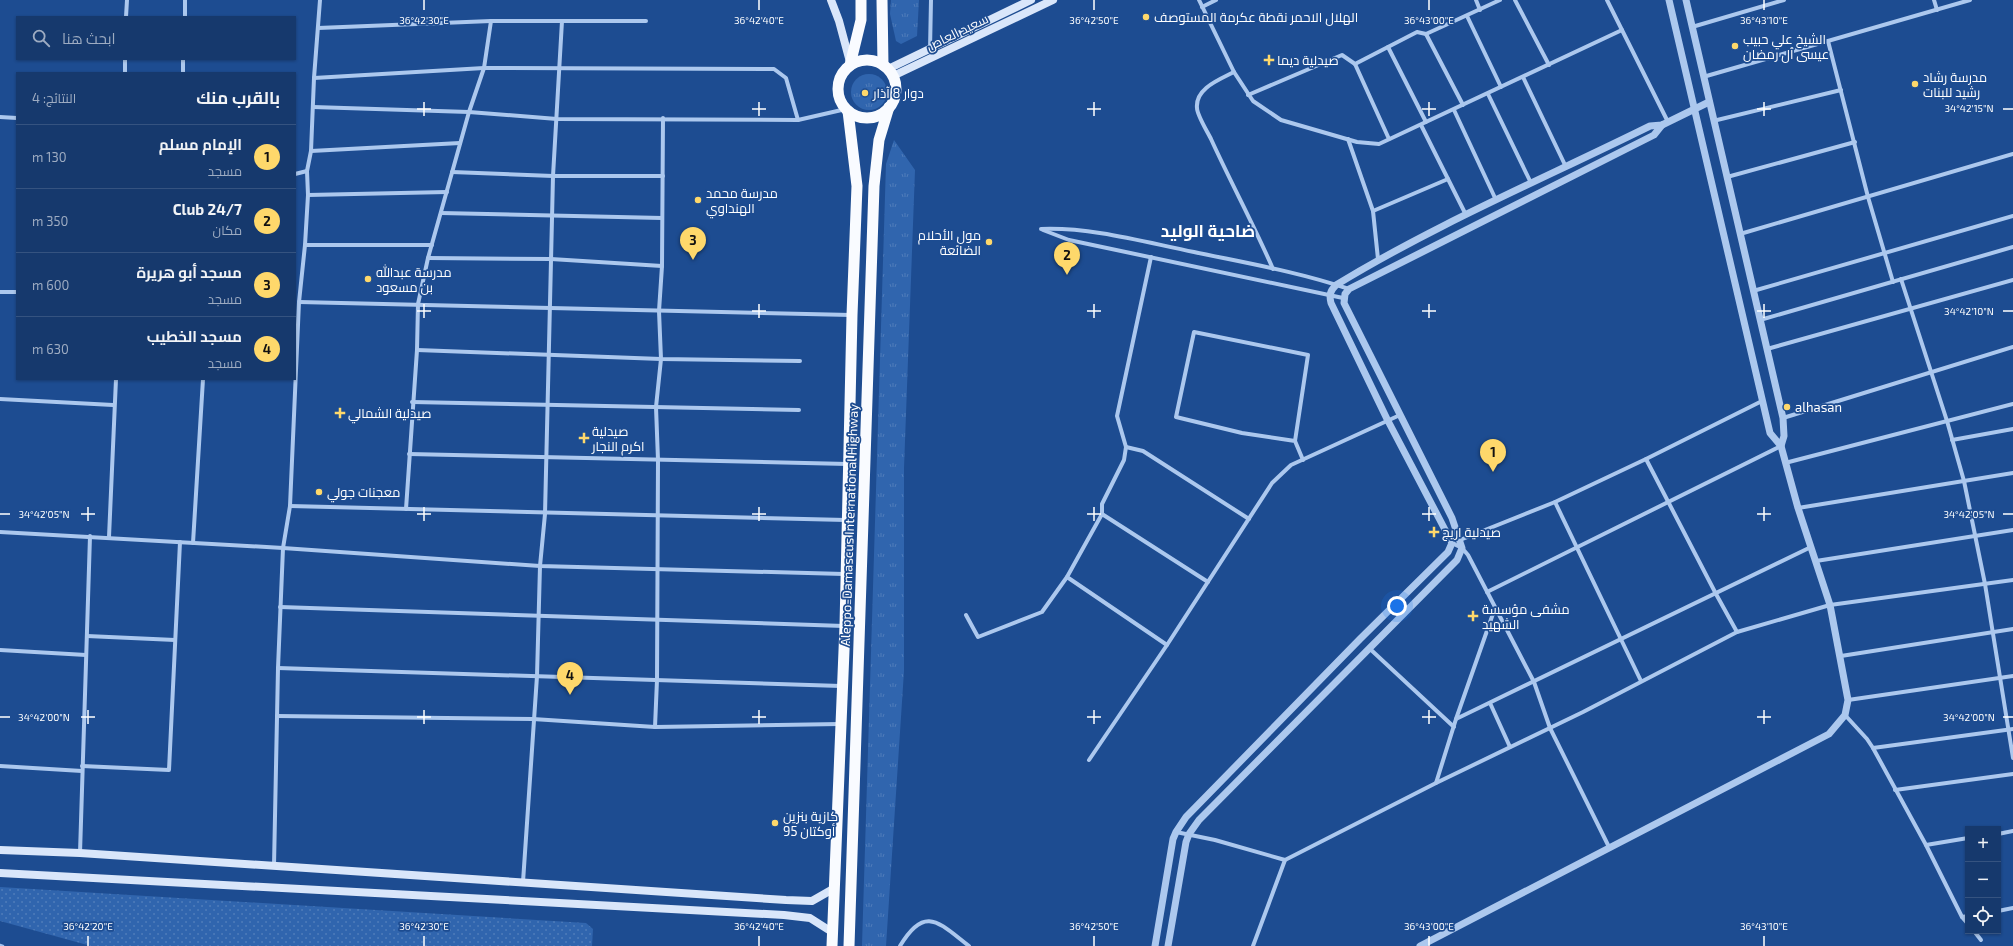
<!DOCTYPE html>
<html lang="ar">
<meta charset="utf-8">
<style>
:root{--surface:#16396d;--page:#1f4072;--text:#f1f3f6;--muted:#9eacc2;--line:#355380;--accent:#fed86b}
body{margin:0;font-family:"Exo 2",Cairo,sans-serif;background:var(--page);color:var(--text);direction:rtl}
.controls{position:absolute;right:12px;bottom:12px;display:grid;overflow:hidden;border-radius:0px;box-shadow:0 1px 3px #0004}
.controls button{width:36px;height:36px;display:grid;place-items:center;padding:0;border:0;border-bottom:1px solid var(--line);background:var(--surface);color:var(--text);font:20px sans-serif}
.you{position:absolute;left:1397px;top:606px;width:14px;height:14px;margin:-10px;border:3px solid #fff;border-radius:50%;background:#1a73e8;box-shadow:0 0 0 6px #1a73e833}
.badge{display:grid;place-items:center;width:26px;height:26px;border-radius:50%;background:var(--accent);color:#111;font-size:13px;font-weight:700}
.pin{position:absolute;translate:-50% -33px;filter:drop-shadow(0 1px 2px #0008)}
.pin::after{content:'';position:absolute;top:21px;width:14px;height:12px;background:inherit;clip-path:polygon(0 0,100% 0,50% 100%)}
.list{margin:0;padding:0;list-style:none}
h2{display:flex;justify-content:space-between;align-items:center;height:52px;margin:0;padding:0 16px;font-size:17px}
h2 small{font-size:13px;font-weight:400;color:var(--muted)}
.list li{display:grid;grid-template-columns:26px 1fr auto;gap:12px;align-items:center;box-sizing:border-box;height:64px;padding:0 16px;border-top:1px solid var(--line)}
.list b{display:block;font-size:15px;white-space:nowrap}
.list p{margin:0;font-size:13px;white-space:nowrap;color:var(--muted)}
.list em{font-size:13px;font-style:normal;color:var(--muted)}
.icon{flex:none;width:22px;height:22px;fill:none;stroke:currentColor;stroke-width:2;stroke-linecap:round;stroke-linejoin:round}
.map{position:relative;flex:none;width:2013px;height:946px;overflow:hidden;direction:ltr}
.search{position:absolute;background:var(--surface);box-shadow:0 1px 3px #0004;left:16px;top:16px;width:280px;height:44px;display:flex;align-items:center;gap:10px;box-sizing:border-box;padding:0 14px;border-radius:0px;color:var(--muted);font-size:15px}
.panel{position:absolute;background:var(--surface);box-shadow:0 1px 3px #0004;left:16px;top:72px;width:280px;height:308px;border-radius:0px;direction:rtl}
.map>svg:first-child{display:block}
</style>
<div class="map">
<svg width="2013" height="946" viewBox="0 0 2013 946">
<defs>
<pattern id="grass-tufts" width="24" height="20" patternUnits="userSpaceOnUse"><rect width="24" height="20" fill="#3065ae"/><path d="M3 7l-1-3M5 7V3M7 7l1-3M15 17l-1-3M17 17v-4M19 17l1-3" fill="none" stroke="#4f7cba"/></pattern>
<pattern id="park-dots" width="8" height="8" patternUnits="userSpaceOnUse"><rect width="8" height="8" fill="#3065ae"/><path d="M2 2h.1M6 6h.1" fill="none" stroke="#4f7cba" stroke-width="1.8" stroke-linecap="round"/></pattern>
</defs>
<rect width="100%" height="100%" fill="#1d4c91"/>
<g fill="url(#grass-tufts)">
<path d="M891 0H919L917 36 901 44 896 41 890 14Z"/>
<circle cx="869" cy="92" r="18"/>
<path d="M894 140 915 170 904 468V671L886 946H862L886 164Z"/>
</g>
<path fill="url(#park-dots)" d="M0 887 586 923 593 929 592 946H91L0 921Z"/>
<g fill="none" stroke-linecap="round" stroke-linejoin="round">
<path stroke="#a0c2f0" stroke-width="2.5" d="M0 945 3 946"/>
<g stroke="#acc8ee" stroke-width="4">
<path d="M1199 0 1234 72 1253 101 1281 120 1357 142 1379 144 1622 30"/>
<path d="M1476 0 1480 10"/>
<path d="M1515 0 1549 65"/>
<path d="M1607 0 1668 122"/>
<path d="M1934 0 1937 10"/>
<path d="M1202 7 1216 0"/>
<path d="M1467 16 1501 87"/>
<path d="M126 17 127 0"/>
<path d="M185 17V0"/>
<path d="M1692 27 1784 0"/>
<path d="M318 28 491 21H646"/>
<path d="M1426 34 1463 105"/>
<path d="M1828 41 1868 197 1893 282"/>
<path d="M1388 47 1426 122"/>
<path d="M930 50 931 0"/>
<path d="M1355 64 1389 139"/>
<path d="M1234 72C1221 79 1195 88 1197 108 1197 115 1207 131 1211 139 1231 183 1254 225 1273 269"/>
<path d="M125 73V59"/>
<path d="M183 73V59"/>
<path d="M1523 77 1566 167"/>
<path d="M1703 77 1970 0"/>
<path d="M314 78 484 68 774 69 786 78 798 120"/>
<path d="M1488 94 1531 183"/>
<path d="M1248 95 1342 55 1355 64 1417 32 1426 34 1500 0"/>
<path d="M313 107 469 112 557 119 798 120 846 109"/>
<path d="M1454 110 1496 200"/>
<path d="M0 117 17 118"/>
<path d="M1713 121 1841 90"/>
<path d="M1421 125 1466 215"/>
<path d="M1348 139 1373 211 1378 259"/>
<path d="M311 151 460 143"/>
<path d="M452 172 553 176H663"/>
<path d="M295 174 307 171"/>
<path d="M1727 177 1855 142"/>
<path d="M308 195 447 192"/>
<path d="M1373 211 1448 179"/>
<path d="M441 213 662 218"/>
<path d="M1041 229C1092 227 1144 242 1194 252 1246 263 1299 272 1349 289"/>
<path d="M1043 230 1069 240 1343 298"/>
<path d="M1740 234 2013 154"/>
<path d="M305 245H432"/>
<path d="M428 258 551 259 662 266"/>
<path d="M1901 279 1947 421 1964 481 1985 584 2013 758"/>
<path d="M1753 291 2013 216"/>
<path d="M0 292H17"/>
<path d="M299 302 851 315"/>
<path d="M1760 320 2013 247"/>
<path d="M1767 349 2013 280"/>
<path d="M417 350 661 359 800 361"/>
<path d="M0 399 113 405"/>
<path d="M412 402 799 410"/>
<path d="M1783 418 2013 347"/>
<path d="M1952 440 2013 429"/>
<path d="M1295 441 1242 433 1176 417 1194 332 1308 355 1295 441 1303 460"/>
<path d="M1126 447 1143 451 1249 519"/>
<path d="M409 454 848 464"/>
<path d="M1646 459 1716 594 1737 632"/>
<path d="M1785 463 2013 404"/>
<path d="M1555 502 1641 681"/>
<path d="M290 506 846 520"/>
<path d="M1798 508 2013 473"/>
<path d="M406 509 417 350 418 304 428 258 469 112 484 68 491 21"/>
<path d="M1102 514V504L1124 460 1126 447 1117 416 1151 257"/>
<path d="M0 532 283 548 540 566 844 574"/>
<path d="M109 537 116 379"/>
<path d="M1460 540 1555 502 1646 459 1762 401"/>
<path d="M193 543 203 379"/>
<path d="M1452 543 1462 548 1468 555 1534 682 1550 728 1609 847"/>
<path d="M1816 561 2013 530"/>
<path d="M1487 592 1781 446"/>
<path d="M280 607 844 626"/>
<path d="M966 615 978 637 1042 612 1067 577"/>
<path d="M87 636 175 640"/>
<path d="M1167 645 1067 577 1102 514 1208 582"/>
<path d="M1369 648 1454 727"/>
<path d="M0 650 86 655"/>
<path d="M1841 656 2013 629"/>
<path d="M278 668 841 686"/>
<path d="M1848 700 2013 676"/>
<path d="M1490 703 1510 747"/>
<path d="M1845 715 1867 739 1873 748 1926 845 1962 917 1968 924"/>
<path d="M277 716 533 719 655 727 840 724"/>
<path d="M1456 719 1811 547"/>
<path d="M655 727 657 680 658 460 656 407 661 359 659 311 662 266 663 118"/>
<path d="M1873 748 2013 729"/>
<path d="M1089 760 1167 645 1272 483 1291 465 1400 415"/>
<path d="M0 766 82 771"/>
<path d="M82 766 169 770 180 542"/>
<path d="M1436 783 1456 719 1495 608"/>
<path d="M1895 790 2013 774"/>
<path d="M1176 832 1215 840 1285 860"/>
<path d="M1998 834 2013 831"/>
<path d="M1926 845 1968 838"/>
<path d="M80 853 90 536"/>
<path d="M274 866 278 668 283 548 290 506 299 302 305 245 308 195 307 171 311 151 314 78 320 0"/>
<path d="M523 882 537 676 540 566 545 514 553 176 562 21"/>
<path d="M1998 911 2013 908"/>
<path d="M1962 917 1968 916"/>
<path d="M1974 931 1981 940"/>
<path d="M900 946C925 904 939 923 969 946"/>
<path d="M1253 946 1285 860 1436 783 1583 712 1737 632 1830 605 2013 580"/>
</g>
<g stroke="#acc8ee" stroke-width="7">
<path d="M1669 0 1770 433 1781 446"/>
<path d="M1155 946 1173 839 1176 832 1186 817 1360 639 1448 552 1452 543 1387 419 1331 303C1329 295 1330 291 1336 285 1436 224 1545 178 1650 126L1662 125 1709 102"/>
<path d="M1168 946 1186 842 1189 834 1199 820 1457 560 1462 548 1452 518 1344 303 1345 294 1349 289 1654 135 1662 125"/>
<path d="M1420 946 1829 734 1845 715 1848 700 1830 605 1798 508 1781 446 1784 436 1783 418 1686 0"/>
</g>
<g stroke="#d9e6fa" stroke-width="8">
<path d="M831 0 839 21 850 62"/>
<path d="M888 69 1031 0"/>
<path d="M893 76 1053 0"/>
<path d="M0 850 80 853 786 900 812 901 833 889"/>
<path d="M0 873 784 915 810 918 832 932"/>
</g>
<g stroke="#f9fbff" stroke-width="11">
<path d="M882 0 883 65"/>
<circle cx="867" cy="89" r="29"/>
<path d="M850 65 861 20V0"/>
<path d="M832 946 845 626 852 315 857 186 848 111"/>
<path d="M849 946 874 186 879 140 889 107"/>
</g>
</g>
<path fill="none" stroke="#fff" stroke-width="1.5" d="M424 0V10M759 0V10M1094 0V10M1429 0V10M1764 0V10M424 102V116M759 102V116M1094 102V116M1429 102V116M1764 102V116M417 109H431M752 109H766M1087 109H1101M1422 109H1436M1757 109H1771M2003 109H2013M424 304V318M759 304V318M1094 304V318M1429 304V318M1764 304V318M417 311H431M752 311H766M1087 311H1101M1422 311H1436M1757 311H1771M2003 311H2013M88 507V521M424 507V521M759 507V521M1094 507V521M1429 507V521M1764 507V521M0 514H10M81 514H95M417 514H431M752 514H766M1087 514H1101M1422 514H1436M1757 514H1771M2003 514H2013M88 710V724M424 710V724M759 710V724M1094 710V724M1429 710V724M1764 710V724M0 717H10M81 717H95M417 717H431M752 717H766M1087 717H1101M1422 717H1436M1757 717H1771M2003 717H2013M88 936V946M424 936V946M759 936V946M1094 936V946M1429 936V946M1764 936V946"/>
<g fill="#fed86b" stroke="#1d4c91" stroke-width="1.5">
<circle cx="1146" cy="17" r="4"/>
<circle cx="1735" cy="46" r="4"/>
<path d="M1267 54h4v4h4v4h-4v4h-4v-4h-4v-4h4z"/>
<circle cx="1915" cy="84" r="4"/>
<circle cx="865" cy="93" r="4"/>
<circle cx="698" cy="200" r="4"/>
<circle cx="989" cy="242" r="4"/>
<circle cx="368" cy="279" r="4"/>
<circle cx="1787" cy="407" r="4"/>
<path d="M338 407h4v4h4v4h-4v4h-4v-4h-4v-4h4z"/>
<path d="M582 432h4v4h4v4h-4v4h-4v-4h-4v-4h4z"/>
<circle cx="319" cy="492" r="4"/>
<path d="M1432 526h4v4h4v4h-4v4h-4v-4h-4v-4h4z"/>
<path d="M1471 610h4v4h4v4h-4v4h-4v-4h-4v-4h4z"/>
<circle cx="775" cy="823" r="4"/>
</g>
<g text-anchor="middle" stroke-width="3.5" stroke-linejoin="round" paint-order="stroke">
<g font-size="13" fill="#fff" stroke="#1d4c91" text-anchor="start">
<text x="1154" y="22">الهلال الاحمر نقطة عكرمة المستوصف</text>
<text x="1743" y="44">الشيخ علي حبيب<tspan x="1743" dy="15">عيسى ٱل رمضان</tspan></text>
<text x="1277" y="65">صيدلية ديما</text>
<text x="1923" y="82">مدرسة رشاد<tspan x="1923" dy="15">رشيد للبنات</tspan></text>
<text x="873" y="98">دوار 8 آذار</text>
<text x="706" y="198">مدرسة محمد<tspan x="706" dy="15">الهنداوي</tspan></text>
<text x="981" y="240" text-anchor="end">مول الأحلام<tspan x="981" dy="15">الضائعة</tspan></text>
<text x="376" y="277">مدرسة عبدالله<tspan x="376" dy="15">بن مسعود</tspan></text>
<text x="1795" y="412">alhasan</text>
<text x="348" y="418">صيدلية الشمالي</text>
<text x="592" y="436">صيدلية<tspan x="592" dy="15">اكرم النجار</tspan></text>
<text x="327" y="497">معجنات جولي</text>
<text x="1442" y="537">صيدلية اريج</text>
<text x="1482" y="614">مشفى مؤسسة<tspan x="1482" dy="15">الشهيد</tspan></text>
<text x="783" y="821">كازية بنزين<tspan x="783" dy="15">أوكتان 95</tspan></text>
</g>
<g font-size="13" fill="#fff" stroke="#1d4c91">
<text transform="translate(957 32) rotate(-26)" y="5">سعيد العاص</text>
<text transform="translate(849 525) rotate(-88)" y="5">Aleppo-Damascus International Highway</text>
</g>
<g font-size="17" font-weight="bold" fill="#fff" stroke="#1d4c91">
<text x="1208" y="237">ضاحية الوليد</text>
</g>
</g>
<g font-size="10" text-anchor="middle" fill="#fff" stroke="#1d4c91" stroke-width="3.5" stroke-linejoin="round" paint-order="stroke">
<text x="424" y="24">36°42'30"E</text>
<text x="759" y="24">36°42'40"E</text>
<text x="1094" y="24">36°42'50"E</text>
<text x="1429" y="24">36°43'00"E</text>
<text x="1764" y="24">36°43'10"E</text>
<text x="1969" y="112">34°42'15"N</text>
<text x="1969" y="315">34°42'10"N</text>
<text x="44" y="518">34°42'05"N</text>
<text x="1969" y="518">34°42'05"N</text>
<text x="44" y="721">34°42'00"N</text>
<text x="1969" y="721">34°42'00"N</text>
<text x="88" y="930">36°42'20"E</text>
<text x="424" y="930">36°42'30"E</text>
<text x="759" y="930">36°42'40"E</text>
<text x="1094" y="930">36°42'50"E</text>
<text x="1429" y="930">36°43'00"E</text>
<text x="1764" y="930">36°43'10"E</text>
</g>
</svg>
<div class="controls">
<button>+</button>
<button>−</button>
<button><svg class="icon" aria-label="locate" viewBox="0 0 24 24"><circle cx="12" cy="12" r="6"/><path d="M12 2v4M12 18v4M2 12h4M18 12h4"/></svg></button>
</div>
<div class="you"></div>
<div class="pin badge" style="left:1493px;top:472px">1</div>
<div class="pin badge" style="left:1067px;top:275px">2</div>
<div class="pin badge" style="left:693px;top:260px">3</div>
<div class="pin badge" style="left:570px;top:695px">4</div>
<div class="search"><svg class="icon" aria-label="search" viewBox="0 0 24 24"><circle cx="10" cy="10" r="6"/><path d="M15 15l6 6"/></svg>ابحث هنا</div>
<section class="panel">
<h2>بالقرب منك<small>النتائج: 4</small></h2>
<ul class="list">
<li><span class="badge">1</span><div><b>الإمام مسلم</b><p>مسجد</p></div><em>130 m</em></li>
<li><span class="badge">2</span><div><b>Club 24/7</b><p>مكان</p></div><em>350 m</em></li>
<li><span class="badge">3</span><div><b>مسجد أبو هريرة</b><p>مسجد</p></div><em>600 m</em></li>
<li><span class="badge">4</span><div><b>مسجد الخطيب</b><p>مسجد</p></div><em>630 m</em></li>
</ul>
</section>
</div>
